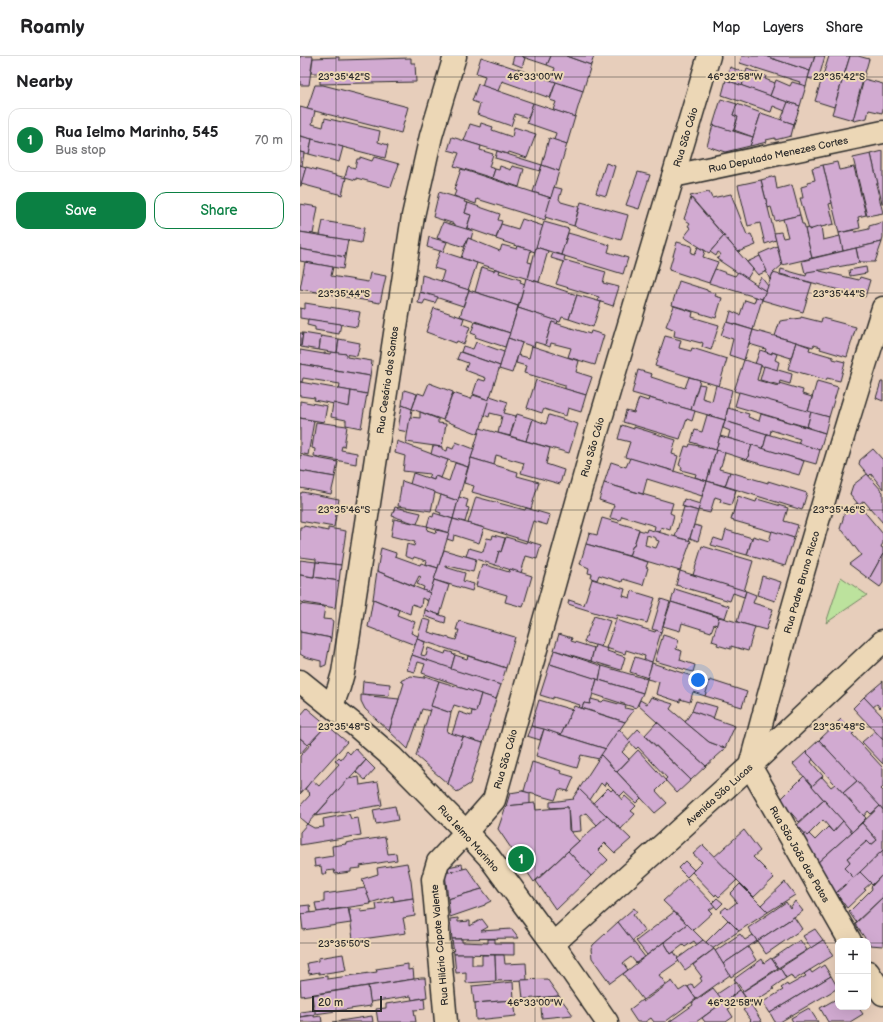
<!DOCTYPE html>
<meta charset="utf-8">
<style>
:root{--surface:#fff;--page:#f2f2f2;--text:#202124;--muted:#757577;--line:#e0e0e0;--accent:#0b8043}
body{margin:0;font-family:"Balsamiq Sans",sans-serif;background:var(--page);color:var(--text)}
.controls{position:absolute;right:12px;bottom:12px;display:grid;overflow:hidden;border-radius:8px;box-shadow:0 4px 16px #0002}
.controls button{width:36px;height:36px;display:grid;place-items:center;padding:0;border:0;border-bottom:1px solid var(--line);background:var(--surface);color:var(--text);font:20px sans-serif}
.scale{position:absolute;left:12px;bottom:10px;width:70px;box-sizing:border-box;padding-left:4px;border:2px solid #2b2b2b;border-top:0;font-size:11px;line-height:14px;white-space:nowrap;color:#2b2b2b;-webkit-text-stroke:3px #ecd7b6;paint-order:stroke}
.you{position:absolute;left:398px;top:624px;width:14px;height:14px;margin:-10px;border:3px solid #fff;border-radius:50%;background:#1a73e8;box-shadow:0 0 0 6px #1a73e833}
.badge{display:grid;place-items:center;width:26px;height:26px;border-radius:50%;background:var(--accent);color:#fff;font-size:13px;font-weight:700}
.pin{position:absolute;translate:-50% -50%;border:2px solid #fff;box-shadow:0 1px 4px #0006}
.list{margin:0;padding:0;list-style:none}
h2{display:flex;justify-content:space-between;align-items:center;height:52px;margin:0;padding:0 16px;font-size:17px}
h2 small{font-size:13px;font-weight:400;color:var(--muted)}
.list li{display:grid;grid-template-columns:26px 1fr auto;gap:12px;align-items:center;box-sizing:border-box;height:64px;margin:0 8px 8px;padding:0 8px;border:1px solid var(--line);border-radius:12px}
.list b{display:block;font-size:15px;white-space:nowrap}
.list p{margin:0;font-size:13px;white-space:nowrap;color:var(--muted)}
.list em{font-size:13px;font-style:normal;color:var(--muted)}
.actions{display:flex;gap:8px;padding:12px 16px}
.actions a{flex:1;padding:9px 0;border:1px solid var(--accent);border-radius:12px;text-align:center;font-size:14px;color:var(--accent)}
.actions .main{background:var(--accent);color:#fff}
.map{position:relative;flex:none;width:583px;height:966px;overflow:hidden}
header{display:flex;align-items:center;gap:24px;box-sizing:border-box;height:56px;padding:0 20px;background:var(--surface);border-bottom:1px solid var(--line)}
header strong{font-size:19px}
nav{display:flex;gap:22px;margin-inline-start:auto;font-size:14px}
main{display:flex}
aside{flex:1;background:var(--surface)}
.map>svg:first-child{display:block}
</style>
<header>
<strong>Roamly</strong>
<nav><a>Map</a><a>Layers</a><a>Share</a></nav>
</header>
<main>
<aside>
<h2>Nearby<small></small></h2>
<ul class="list">
<li><span class="badge">1</span><div><b>Rua Ielmo Marinho, 545</b><p>Bus stop</p></div><em>70 m</em></li>
</ul>
<div class="actions"><a class="main">Save</a><a>Share</a></div>
</aside>
<div class="map">
<svg width="583" height="966" viewBox="0 0 583 966">
<rect width="100%" height="100%" fill="#e7cebb"/>
<filter id="ink" filterUnits="userSpaceOnUse"><feTurbulence type="fractalNoise" baseFrequency=".025" numOctaves="2"/><feDisplacementMap in="SourceGraphic" scale="8" xChannelSelector="R" yChannelSelector="G"/><feConvolveMatrix kernelMatrix="1 2 1 2 8 2 1 2 1" color-interpolation-filters="sRGB"/></filter>
<g filter="url(#ink)">
<path fill="#bce29d" stroke="#748664" d="M541 521 567 539 526 567Z"/>
<g fill="#d1aad1" stroke="#2b2b2b" fill-rule="evenodd">
<path d="M0 0H13L9 29H0Z"/>
<path d="M214 0H223V1L225 2 222 11 212 7Z"/>
<path d="M223 0H251L247 9 223 1Z"/>
<path d="M251 0H266L291 9 283 35 251 25 255 12 247 9Z"/>
<path d="M266 0H294L291 9Z"/>
<path d="M442 0H465L510 15 506 30 499 28 500 26 440 7Z"/>
<path d="M465 0H515L510 15Z"/>
<path d="M515 0H525L518 25 508 22Z"/>
<path d="M529 0H550L534 51 515 45Z"/>
<path d="M550 0H558L569 3 557 45 558 46 553 64 532 58Z"/>
<path d="M39 1V4L111 2V7H115L116 26 20 28V17H11L13 2Z"/>
<path d="M181 1 256 26 250 42 202 25 198 35 182 30 185 20 176 17Z"/>
<path d="M430 11 446 17 442 30 426 24Z"/>
<path d="M447 13 466 20 465 23 475 27 470 40 442 30Z"/>
<path d="M564 23 583 28V53L582 57 569 54 567 62 554 65 553 64Z"/>
<path d="M426 24 488 46 485 55 473 50 471 56 422 39Z"/>
<path d="M476 24 490 30 492 26 506 30 500 50 470 40Z"/>
<path d="M256 26 283 35 275 61 253 54 256 46 250 44Z"/>
<path d="M178 28 233 47 228 62 215 58 211 70 177 58 180 48 172 45Z"/>
<path d="M15 29H23L108 51 101 77 7 53Z"/>
<path d="M421 43 437 48 433 59 438 61 433 76 413 69Z"/>
<path d="M488 46 500 50 494 68 481 64Z"/>
<path d="M233 47 275 61 267 88 254 84 256 77 227 67Z"/>
<path d="M437 48 461 57 453 81 434 74 438 61 433 59Z"/>
<path d="M0 51 15 55 12 68 23 71 25 62 80 75 78 86 88 89 85 102 0 80Z"/>
<path d="M461 57 494 68 491 80 475 84V82L466 84 467 86 450 90Z"/>
<path d="M181 67 193 71 192 74 212 81 214 71 236 78 227 102 209 96 208 98 164 85 170 68 180 71Z"/>
<path d="M413 69 453 81 450 90 425 96 407 90Z"/>
<path d="M0 80 12 83 9 98 0 96Z"/>
<path d="M152 81 181 90 180 94 193 98 189 111 195 113 192 122 154 110 159 97 148 94Z"/>
<path d="M249 82 267 88 259 115 242 109Z"/>
<path d="M12 83 43 91 39 106 9 98Z"/>
<path d="M197 95 242 109 240 115 195 102Z"/>
<path d="M583 95V147H582L571 98Z"/>
<path d="M0 96 4 97 2 110 0 109Z"/>
<path d="M571 98 578 128H576L583 157 567 160 553 102Z"/>
<path d="M60 101 72 105 74 101 99 108 91 131 56 122V124L45 121 48 110 55 112 57 103H60Z"/>
<path d="M537 106 539 114 554 111 566 159 558 161 560 172 539 177 523 109Z"/>
<path d="M306 107 315 110 306 140 296 137Z"/>
<path d="M0 109 6 111 1 130H0Z"/>
<path d="M242 109 259 115 251 142 233 136Z"/>
<path d="M523 109 532 147 529 148 534 168 509 174 500 142H503L501 131 508 129 507 126 515 124 512 112Z"/>
<path d="M200 110 211 114 212 110 224 113 219 131 192 122 195 113 199 114Z"/>
<path d="M6 111 46 122 42 139 1 128Z"/>
<path d="M161 113 251 142 245 164 177 143 176 148 154 140 156 135 154 134Z"/>
<path d="M338 116 350 119 339 153 326 149Z"/>
<path d="M475 120 477 133 492 129 500 159 475 165 471 151 468 152 461 124Z"/>
<path d="M461 124 476 184 465 188 460 167 448 170 438 129Z"/>
<path d="M254 131 262 133 259 143 261 146 279 151 274 170 245 161Z"/>
<path d="M139 136 165 144 164 146 168 147 165 157 171 159 166 174 155 170V168L133 161Z"/>
<path d="M409 136 412 142 431 138 447 179 451 178 456 189 438 196 390 140Z"/>
<path d="M391 142 424 180 409 197 384 181 391 172 388 170 390 167 384 163Z"/>
<path d="M281 146 328 159 321 184 274 170Z"/>
<path d="M168 147 200 158 198 164 202 165 196 182 167 172 171 159 165 157Z"/>
<path d="M0 148 18 151 13 178 0 176Z"/>
<path d="M500 159 502 168H504L512 202 482 209 474 177 481 176 483 182 488 181 483 163Z"/>
<path d="M222 163 243 170 235 196 196 183 201 168 218 173Z"/>
<path d="M23 165 64 172 61 187 20 179Z"/>
<path d="M143 166 173 175 171 183 168 182 164 191 137 182Z"/>
<path d="M244 166 269 173 261 199 236 191Z"/>
<path d="M583 166V181L582 186 543 195 539 177 554 174 555 176 569 173V170Z"/>
<path d="M521 170 523 184 540 180 543 195 512 202 505 173 509 172V174Z"/>
<path d="M0 176 48 184 45 201 0 193Z"/>
<path d="M268 177 310 189 308 196 328 202 323 218 261 199Z"/>
<path d="M424 180 453 213 447 223 417 203 421 198 418 196 416 200 410 196Z"/>
<path d="M129 181 147 186 143 196 127 191Z"/>
<path d="M168 182 200 195 202 189 217 193 218 190 231 194 228 206 232 207 228 223 161 202Z"/>
<path d="M377 186 392 190 391 197 395 198 398 191 405 195 403 201 418 206 409 227 369 214Z"/>
<path d="M582 186 575 206H559L556 192Z"/>
<path d="M477 190 482 209 473 217 470 224 459 198Z"/>
<path d="M236 191 248 195 239 226 228 223Z"/>
<path d="M556 192 559 207 505 217 502 205Z"/>
<path d="M0 193 45 201 43 213 0 205Z"/>
<path d="M140 195 177 207 168 234 141 225 144 215 134 212Z"/>
<path d="M253 197 265 200 264 204 306 216 303 227 319 231 313 250 298 245 299 241 256 228 264 206 251 202Z"/>
<path d="M460 200 467 215 458 219 447 206Z"/>
<path d="M5 206 33 211 31 220 68 226 70 217 86 220 80 247 0 233Z"/>
<path d="M182 211 194 215 195 213 200 214 199 217 221 224 220 226 225 228 218 250 175 236Z"/>
<path d="M566 211 567 217 550 220 549 214Z"/>
<path d="M415 213 435 220 438 216 466 235 462 243 409 227Z"/>
<path d="M481 213 506 220 507 216 519 214 520 215 559 224 560 221 570 224 565 241 480 218Z"/>
<path d="M473 217 512 227 503 256 462 244Z"/>
<path d="M122 219 169 234 163 250 120 236Z"/>
<path d="M461 221 468 230 466 235 456 229Z"/>
<path d="M226 222 277 239 269 263 262 261 260 266 218 252Z"/>
<path d="M379 225 407 234V235L416 238 415 240 422 242 416 262 372 249Z"/>
<path d="M169 234 218 250 210 277 160 260Z"/>
<path d="M120 236 138 241 135 247 125 244 123 248 118 247Z"/>
<path d="M277 239 301 246 293 271 269 263Z"/>
<path d="M456 241 462 243 453 274 428 266 431 255 440 259 445 244 454 247Z"/>
<path d="M5 247 60 256 57 271 0 262V252L5 253Z"/>
<path d="M374 250 393 256 392 261 419 269 411 294 402 291 403 287 401 286V287L374 280 375 274 366 270Z"/>
<path d="M134 252 164 262 162 268 170 271 164 288 157 285 156 287 126 276Z"/>
<path d="M218 252 258 265 257 268 252 266 245 289 235 286 234 291 208 282Z"/>
<path d="M501 261 521 266 522 262 556 271 547 301 520 293 521 291 514 289 513 291 475 280 480 265 501 262Z"/>
<path d="M8 263 41 268 39 278 15 274V271L7 269Z"/>
<path d="M175 266 210 277 205 291 175 281 176 279 171 277Z"/>
<path d="M252 266 290 278 291 275 304 279 295 309 268 301 271 292 251 287 250 291 245 289Z"/>
<path d="M426 266 453 274 444 304 429 299 433 283 421 279Z"/>
<path d="M453 274 496 286 491 302 472 296V298L465 296 466 293 449 288Z"/>
<path d="M0 277H3L1 291 0 290Z"/>
<path d="M3 277 21 280 19 294 1 291Z"/>
<path d="M21 280 39 283 37 297 19 294Z"/>
<path d="M365 280 381 284 379 292 391 295 392 292 427 303 419 330 355 310Z"/>
<path d="M208 282 222 287 212 317 199 313Z"/>
<path d="M39 283 60 287 57 300 37 297Z"/>
<path d="M176 286 204 296 200 310 161 296 163 290 173 293Z"/>
<path d="M496 286 510 291 509 294 533 301V303L545 306 540 325 527 322 526 324 488 313Z"/>
<path d="M232 290 279 305 276 316 292 321 286 339 265 333V329L224 317 226 310 216 307 218 299 229 302Z"/>
<path d="M0 294 24 298V297L30 298 31 296 47 298V301L72 305 70 320 0 308Z"/>
<path d="M460 294 472 298V296L477 298 475 304 479 306 477 314 455 308Z"/>
<path d="M160 296 200 310 189 344 173 338 178 323 185 325 186 322 165 314 168 307 157 303Z"/>
<path d="M444 304 461 309 457 324 478 330 479 327 503 334 502 338 512 341 508 356 434 335Z"/>
<path d="M0 308 70 320 67 338 39 333 40 328 3 322 2 326H0Z"/>
<path d="M464 310 492 318 490 328 480 325 479 329 460 324Z"/>
<path d="M338 314 352 318 351 321 385 332 389 321 400 324 391 354 332 337Z"/>
<path d="M236 324 286 339 281 356 268 352 266 360 244 353 242 357 227 352Z"/>
<path d="M517 325 538 331 529 361 508 356Z"/>
<path d="M0 326 51 335 49 351 14 344 15 342 0 340Z"/>
<path d="M581 326H583V345L576 342Z"/>
<path d="M129 327 153 336 143 364 112 353 118 337 124 339Z"/>
<path d="M399 328 405 329 402 342 412 345 416 329 432 334 425 364 391 354Z"/>
<path d="M104 334 117 338 112 353 102 349Z"/>
<path d="M51 335 67 338 61 372 46 369V364L31 361 33 347 49 351Z"/>
<path d="M439 336 511 356 507 371 435 350Z"/>
<path d="M153 337 171 343 173 339 189 344 179 378 143 364Z"/>
<path d="M190 340 208 346 204 357 216 360 210 380 198 377 202 360 190 357 189 361 184 359Z"/>
<path d="M339 342 348 345 349 342 395 355 392 365 387 363 380 383 323 366 326 355 334 357Z"/>
<path d="M0 345 27 350 24 366 0 362Z"/>
<path d="M102 349 112 353 108 376 98 374Z"/>
<path d="M428 352 449 358 448 361 459 365 461 358 525 377 520 394 498 387 500 383 471 374 470 379 425 365Z"/>
<path d="M120 356 138 363V367L146 368 142 391 106 386 110 361 120 362Z"/>
<path d="M511 356 529 361 525 377 507 371Z"/>
<path d="M217 358 233 363 226 385 210 380Z"/>
<path d="M249 359 278 368 269 397 226 385 233 363 246 368Z"/>
<path d="M407 359 425 364 416 394 391 386 395 374 402 376Z"/>
<path d="M0 362 14 365 8 399 0 397Z"/>
<path d="M425 365 467 378 463 393 428 382 430 375 423 372Z"/>
<path d="M16 366 47 370 44 391 42 390 41 394 57 397 56 408 14 400 15 393 12 392Z"/>
<path d="M322 369 334 373V371L376 384 372 398 378 400 374 415 325 401 330 386 318 383Z"/>
<path d="M180 372 250 392 246 408 264 414 260 428 221 417 224 407 196 399 194 409 171 402Z"/>
<path d="M467 378 520 394 516 408 463 393Z"/>
<path d="M420 380 452 389 447 404 416 394Z"/>
<path d="M97 385 148 404 141 422 135 420 134 424 128 422 130 418 103 415 105 400 95 397Z"/>
<path d="M156 386 174 393 168 411 131 398 133 390 142 391V393L147 395 148 391 153 393Z"/>
<path d="M390 388 416 394 407 425 395 421 396 418 381 414 382 411 379 409 385 390 389 391Z"/>
<path d="M452 389 504 405 499 419 447 404Z"/>
<path d="M573 393 583 404V433L571 418 569 420 559 408 560 404Z"/>
<path d="M416 394 425 397 421 410H420L419 413 430 416 425 430 407 425Z"/>
<path d="M0 399 38 406 35 421 0 415Z"/>
<path d="M171 402 218 416 217 420 239 426 231 453 172 436 174 430 164 427Z"/>
<path d="M330 402 407 425 402 440 347 423 343 438 304 427 311 406 326 411Z"/>
<path d="M155 407 168 411 158 445 110 428 113 417 134 424 135 420 149 425Z"/>
<path d="M0 415 35 421 31 438 0 432Z"/>
<path d="M430 416 468 427V425L507 437 502 454 425 430Z"/>
<path d="M567 418 583 436V467L564 445 559 449 550 438 553 429Z"/>
<path d="M102 425 135 436 131 455 98 450Z"/>
<path d="M407 425 436 434 431 449 420 446 421 443 415 441 410 457 398 454Z"/>
<path d="M304 427 373 447 370 457 374 459 370 474 361 471 360 476 354 475 355 470 322 460 320 464 310 462 314 449 299 444Z"/>
<path d="M2 436 39 443 34 471 0 465V437H2Z"/>
<path d="M141 439 158 445 153 463 140 459 141 457 136 455Z"/>
<path d="M438 440 456 446 457 443 488 452 484 465 498 469 494 482 431 464Z"/>
<path d="M159 441 168 444 166 451 169 452 165 466 153 463Z"/>
<path d="M176 441 225 454 226 452 250 459 247 469 233 465 227 485 168 467Z"/>
<path d="M384 443 400 448 398 455 382 450Z"/>
<path d="M557 447 583 478V487L581 491 583 492V498L569 523 549 508 561 499 543 475 540 473 545 456Z"/>
<path d="M95 451 121 457 117 468 92 460Z"/>
<path d="M384 451 398 455 389 485 375 481Z"/>
<path d="M134 457 153 463 149 477 127 470 130 460 133 461Z"/>
<path d="M302 462 339 473 334 489H333L329 500 286 488 289 477 297 479Z"/>
<path d="M94 463 127 470 128 471 127 474 136 477 137 474 149 477 138 512 126 508 127 505 114 501 113 503 105 500 107 488 114 490 115 486 91 480Z"/>
<path d="M153 463 184 472 179 487 154 479 153 485 147 483Z"/>
<path d="M394 469 402 471 398 485 390 482Z"/>
<path d="M4 470 28 475V472L46 475 41 509 16 506V503L0 501V471H4Z"/>
<path d="M347 473 391 485 380 515 329 500 333 489H334L339 474 346 476ZM347 479 356 482V484L359 485 356 492 345 489Z"/>
<path d="M426 474 452 482 447 499 411 489 414 482 423 485Z"/>
<path d="M472 475 494 482 485 510 447 499 453 480 469 485Z"/>
<path d="M193 479 205 482 201 496 199 495 195 509 166 500 169 492 183 496 187 482 192 483Z"/>
<path d="M206 481 226 487 227 485 241 489 237 503 226 500 221 517 195 509 199 495 201 496Z"/>
<path d="M286 488 348 506 346 511 348 512 343 529 323 523 322 526 299 519 297 524 291 522 292 518 288 517 289 512 280 508Z"/>
<path d="M402 490 453 505 444 535 393 519Z"/>
<path d="M81 492 96 497 95 500 120 509 121 507 138 512 130 537 123 534 124 531 117 528 121 521 119 520 114 530 77 515Z"/>
<path d="M144 494 176 503 173 516 145 509V511L165 517 163 525 174 528 172 535 134 524Z"/>
<path d="M583 498V527L580 531 569 523Z"/>
<path d="M0 504 16 506 14 521 0 519Z"/>
<path d="M16 506 41 509 39 525 14 521Z"/>
<path d="M182 508 209 516 210 513 232 520 223 551 205 546 207 539 176 530Z"/>
<path d="M77 515 130 537 128 545 122 542 121 551 112 548 110 558 73 543Z"/>
<path d="M380 515 446 535 444 541 433 537 430 545 376 529Z"/>
<path d="M0 519 39 525 35 552 0 546Z"/>
<path d="M462 520 481 526 475 545 457 539Z"/>
<path d="M292 523 325 533 323 540 330 542 332 535 355 542 347 567 317 559 316 563 268 548 269 544 284 549Z"/>
<path d="M134 524 149 529 140 559 125 554Z"/>
<path d="M375 533 429 550 425 562 371 546Z"/>
<path d="M446 535 456 539 453 547 473 553 466 574 437 566Z"/>
<path d="M73 543 99 554 97 559 115 566 111 577 118 580 115 589 68 571Z"/>
<path d="M361 543 370 546 361 576 352 573Z"/>
<path d="M371 546 419 561 417 569 414 568 411 576 382 567 380 575 363 570Z"/>
<path d="M0 548 25 551 23 563 33 564 31 582 0 576Z"/>
<path d="M125 554 146 561 145 567 124 560Z"/>
<path d="M294 560 310 565 301 591 284 586Z"/>
<path d="M419 561 455 571 448 595 431 590V593L417 589 418 587 412 585Z"/>
<path d="M123 563 131 565 128 576 156 584 159 574H156L159 565 215 581 206 612 117 583Z"/>
<path d="M316 564 355 576 356 574 361 576 352 606 344 604 345 600 326 594 325 598 306 592Z"/>
<path d="M0 576 31 582 26 609 21 611V605L5 601 0 598Z"/>
<path d="M259 578 272 582 271 585 294 592 291 605 254 594Z"/>
<path d="M363 579 379 584 376 593 382 595 380 604 395 609 393 616 355 605Z"/>
<path d="M117 583 125 586 121 599 126 600 128 592 145 598 146 595 153 597 152 598 155 599 151 613 112 599Z"/>
<path d="M295 589 308 593 307 595 325 601 321 614 291 605Z"/>
<path d="M254 594 302 610 299 624 250 608Z"/>
<path d="M112 599 201 629 196 643 158 631V629L122 617 125 608 118 606 115 616 107 614Z"/>
<path d="M155 599 167 603 168 600 206 612 201 629 151 613Z"/>
<path d="M335 601 352 606 348 622 330 616Z"/>
<path d="M352 607 410 626 405 640 393 636 390 646 380 643V646L356 638 359 626 347 623Z"/>
<path d="M250 608 297 623 290 648 284 647 282 652H279L280 649 253 641V643L240 639Z"/>
<path d="M302 610 347 623 343 637 299 624Z"/>
<path d="M111 620 124 622 125 620 139 625 130 655 122 653 108 693 89 675 104 627 100 625Z"/>
<path d="M297 623 299 624 343 637 336 652 293 638Z"/>
<path d="M410 624 447 636 442 651 405 640Z"/>
<path d="M63 625 90 628 89 640 62 638Z"/>
<path d="M139 625 181 638 176 656 154 649 151 657 131 650Z"/>
<path d="M583 625V649L580 652 577 648 573 651 564 641Z"/>
<path d="M181 638 196 643 183 687 152 678 159 656 171 660 172 655 176 656Z"/>
<path d="M61 639 99 643 89 675 65 653 61 645Z"/>
<path d="M351 641 373 648 370 653 409 686 425 692 424 694 406 710 338 649 340 644 347 648Z"/>
<path d="M564 641 583 661V684L553 652Z"/>
<path d="M291 643 302 646 304 644 326 650 325 652 334 654 325 666 282 652 284 647 290 648Z"/>
<path d="M239 644 273 654 261 679 231 670Z"/>
<path d="M396 645 417 651 413 663 392 655Z"/>
<path d="M131 650 151 657 147 676 163 681 148 728 116 700Z"/>
<path d="M274 650 325 666 306 693 261 679Z"/>
<path d="M7 652 27 669 8 689 0 682V660Z"/>
<path d="M392 655 435 670 425 692 409 686 385 666Z"/>
<path d="M541 663 554 677 552 678 583 712V731L581 733 583 735V754L519 684Z"/>
<path d="M357 666 406 710 391 724 345 679Z"/>
<path d="M27 669 47 686 0 738V700L12 687 11 686Z"/>
<path d="M231 670 244 673 240 684 227 680Z"/>
<path d="M244 673 261 679 306 693 299 703 281 699 277 712 236 700Z"/>
<path d="M319 673 331 686 322 696 329 703 317 716 301 699Z"/>
<path d="M338 673 391 724 377 737 365 724 367 722 338 691 336 693 328 684Z"/>
<path d="M575 675 583 684V708L562 686Z"/>
<path d="M163 681 183 687 170 728 157 736 148 728Z"/>
<path d="M0 682 8 689 0 698Z"/>
<path d="M519 684 557 725 543 737 506 696Z"/>
<path d="M55 692 66 704 7 768 0 762V750L10 739 9 738 10 737 5 733 12 724 19 730 39 708 35 705 39 701 41 703 47 695 50 698Z"/>
<path d="M338 694 366 725 356 735 367 747 355 757 317 716Z"/>
<path d="M506 696 513 703 511 706 523 720 512 730 493 708Z"/>
<path d="M301 699 341 742 336 747 324 736 320 740 306 726 304 730 301 727 290 744 279 733Z"/>
<path d="M66 704 75 713 65 724 56 716Z"/>
<path d="M232 706 261 715 260 717 274 721 268 735 259 733 255 744 222 735H224Z"/>
<path d="M504 720 524 744 499 766 480 744Z"/>
<path d="M59 721 60 729 78 726 82 749 15 760 48 723Z"/>
<path d="M522 721 531 731 535 728 566 762 552 776 512 730Z"/>
<path d="M557 725 580 750 571 758 568 755 564 760 543 737Z"/>
<path d="M308 732 311 735 313 733 322 744 325 740 336 750 331 755 335 758 321 773 293 747Z"/>
<path d="M279 733 307 760 297 769 286 757 280 760 281 775 270 776 268 751 250 752V746L274 743 273 742Z"/>
<path d="M222 735 230 737V748L206 750 210 737Z"/>
<path d="M524 744 543 765 533 776 523 764 507 780 497 769Z"/>
<path d="M235 747 236 754 268 751 269 774 279 785 234 826 198 773 206 750Z"/>
<path d="M95 750 98 764 76 768 73 754Z"/>
<path d="M580 750 583 754V794L554 822 544 812 550 806 547 802 567 785 571 789 577 784 562 767Z"/>
<path d="M49 758 51 763 58 762 61 779 0 789V776L7 768 14 772 24 771 23 763Z"/>
<path d="M307 760 331 783 315 797 305 787 298 794 308 804 291 820 268 795Z"/>
<path d="M543 765 552 776 516 808 492 772 497 769 507 780 509 778 515 784 528 771 533 776Z"/>
<path d="M562 767 577 784 571 789 567 785 547 802 550 806 544 812 554 822 536 837 516 808Z"/>
<path d="M444 774 460 795 453 801 474 822 454 841 414 801Z"/>
<path d="M85 781 88 798 96 797 97 804 60 810 61 812 51 813V816L35 818 34 814 26 815 27 818H22L21 810 15 811 14 803 33 800 32 790 46 788 45 787Z"/>
<path d="M403 789 437 824 419 841 416 838 415 840 392 816 402 806 393 798Z"/>
<path d="M583 794V818L572 829 560 816Z"/>
<path d="M268 795 291 820 256 854 236 825Z"/>
<path d="M385 805 394 814 387 821 378 812Z"/>
<path d="M107 807 111 825 113 842 94 845 93 840 70 847 62 823 78 818 77 812Z"/>
<path d="M162 808 163 813 149 816 148 811Z"/>
<path d="M167 812 182 833 148 843 145 817Z"/>
<path d="M560 816 571 827 564 833 566 834 547 852 536 837Z"/>
<path d="M583 818V841L556 866 549 856 572 833 571 831Z"/>
<path d="M388 822 415 850 409 854 412 857 393 874 363 845Z"/>
<path d="M485 826 495 839 468 856 461 849Z"/>
<path d="M440 828 468 856 439 875 420 856 426 851 428 853 437 846 430 838Z"/>
<path d="M65 832 71 848 17 856 15 847 24 846V838Z"/>
<path d="M182 833 191 845 185 848V849L150 861 148 843Z"/>
<path d="M583 841V890L570 889 555 868Z"/>
<path d="M113 842 115 860 103 862 106 877 62 883V882L53 883 49 854 61 853V856L77 854 76 848Z"/>
<path d="M417 842 423 847 417 853 412 847Z"/>
<path d="M495 845 503 855 457 885 448 872 486 846 490 852Z"/>
<path d="M10 849 11 857 0 858V850Z"/>
<path d="M48 852 51 867 3 874 1 858Z"/>
<path d="M334 852 337 856 333 859 345 875 332 885 318 866Z"/>
<path d="M374 856 387 868 347 899 336 885Z"/>
<path d="M494 861 502 873 466 898 457 885Z"/>
<path d="M158 862V866L170 865V870L182 863 188 871 181 875 212 873 219 882 152 883 150 863Z"/>
<path d="M428 864 439 875 412 893 406 886Z"/>
<path d="M318 866 345 901 336 907 331 901 323 907 328 914 310 927 292 902 291 893 293 889Z"/>
<path d="M387 868 403 884 397 889 394 885 385 891 383 889 371 898 364 886Z"/>
<path d="M515 873 523 884 511 892 503 880Z"/>
<path d="M440 878 445 884 453 879 457 885 423 908 415 895Z"/>
<path d="M152 883H162V886L188 887V883H195V887H214V899L154 898Z"/>
<path d="M403 884 414 893 385 914 377 903Z"/>
<path d="M500 884 507 894 478 912 472 903Z"/>
<path d="M523 884 534 899 494 924 491 919 486 922 480 912Z"/>
<path d="M364 886 371 898 374 896 378 902 377 903 379 905 359 919 366 928 343 944 323 918Z"/>
<path d="M448 891 456 904 431 921 423 908Z"/>
<path d="M414 893 430 919 396 943 388 931 392 928 394 932 402 925 400 922 402 921 393 909Z"/>
<path d="M43 898 46 914 19 918V916L9 918 7 907 18 905V902Z"/>
<path d="M154 898H172V909H182V899H195L196 925 166 927V916L156 917Z"/>
<path d="M195 899H204L205 908 226 907 227 924 196 925Z"/>
<path d="M471 902 478 912 443 935 434 923 462 903 464 907Z"/>
<path d="M108 908V914L113 913 114 923 1 940 0 924 27 920V923L77 916 76 913Z"/>
<path d="M524 909 531 920 470 957 463 946 483 934 481 932 487 928 488 930 506 920 504 918 510 914 512 917Z"/>
<path d="M480 912 486 922 472 932 474 933 450 948 442 936Z"/>
<path d="M531 920 538 932 480 966H475L470 957Z"/>
<path d="M121 922H125L127 941 112 944 111 940 70 946 68 930Z"/>
<path d="M247 923 259 940 223 943 221 924Z"/>
<path d="M372 925 379 935 387 930 396 943 365 966H354L351 962 345 966H337L329 954 342 944 343 946Z"/>
<path d="M213 926 214 944 174 947 172 930Z"/>
<path d="M435 926 440 934 424 946 417 938Z"/>
<path d="M68 930 71 950 15 958 12 939Z"/>
<path d="M413 932 424 946 396 966H369L393 949 392 947Z"/>
<path d="M440 934 445 941 428 953 433 961 426 966H405L402 962Z"/>
<path d="M259 940 273 959 242 962 240 942Z"/>
<path d="M124 942 125 953 114 954 116 966H78L76 953 86 952V948Z"/>
<path d="M538 942V951H558L563 958 550 966H528L520 952Z"/>
<path d="M214 944 216 960 176 964 175 947Z"/>
<path d="M451 949 452 950 462 966H449L451 964 443 954Z"/>
<path d="M509 952 518 966H493L491 962Z"/>
<path d="M15 954V958L0 961V956Z"/>
<path d="M14 959V961L21 960 22 966H0V961Z"/>
<path d="M72 960 73 966H33Z"/>
</g>
<g fill="none" stroke-linecap="round" stroke-linejoin="round">
<g stroke="#2b2b2b" stroke-width="25">
<g id="minor">
<path d="M373 120 583 76"/>
<path d="M0 625 56 670 92 701 166 776 189 801 253 888"/>
<path d="M32 650 39 631 43 617 113 160 131 80 155 0"/>
<path d="M550 885 450 710C490 556 535 403 583 252"/>
<path d="M568 916 583 938"/>
<path d="M146 966 133 823 138 806 166 776 194 744 291 396 409 0"/>
</g>
</g>
<g stroke="#2b2b2b" stroke-width="25">
<path id="tertiary" d="M307 966 253 888 450 710 583 585"/>
</g>
<use href="#minor" stroke="#ecd7b6" stroke-width="22"/>
<use href="#tertiary" stroke="#ecd7b6" stroke-width="22"/>
</g>
</g>
<path fill="none" stroke="#2b2b2b" stroke-width="1" stroke-opacity="0.45" d="M36 0V966M235 0V966M435 0V966M0 21H583M0 237H583M0 454H583M0 671H583M0 887H538M568 887H583"/>
<g text-anchor="middle" stroke-width="4" stroke-linejoin="round" paint-order="stroke">
<g font-size="10" fill="#2b2b2b" stroke="#ecd7b6">
<text transform="translate(385 81) rotate(-73)" y="4">Rua São Cáio</text>
<text transform="translate(478 98) rotate(-12)" y="4">Rua Deputado Menezes Cortes</text>
<text transform="translate(87 324) rotate(-82)" y="4">Rua Cesário dos Santos</text>
<text transform="translate(292 391) rotate(-74)" y="4">Rua São Cáio</text>
<text transform="translate(501 526) rotate(-74)" y="4">Rua Padre Bruno Ricco</text>
<text transform="translate(205 703) rotate(-74)" y="4">Rua São Cáio</text>
<text transform="translate(419 738) rotate(-42)" y="4">Avenida São Lucas</text>
<text transform="translate(169 782) rotate(48)" y="4">Rua Ielmo Marinho</text>
<text transform="translate(500 798) rotate(60)" y="4">Rua São João dos Patos</text>
<text transform="translate(139 889) rotate(-95)" y="4">Rua Hilário Capote Valente</text>
</g>
</g>
<g font-size="10" text-anchor="middle" fill="#2b2b2b" stroke="#ecd7b6" stroke-width="4" stroke-linejoin="round" paint-order="stroke">
<text x="235" y="24">46°33'00"W</text>
<text x="435" y="24">46°32'58"W</text>
<text x="44" y="24">23°35'42"S</text>
<text x="539" y="24">23°35'42"S</text>
<text x="44" y="241">23°35'44"S</text>
<text x="539" y="241">23°35'44"S</text>
<text x="44" y="457">23°35'46"S</text>
<text x="539" y="457">23°35'46"S</text>
<text x="44" y="674">23°35'48"S</text>
<text x="539" y="674">23°35'48"S</text>
<text x="44" y="891">23°35'50"S</text>
<text x="235" y="950">46°33'00"W</text>
<text x="435" y="950">46°32'58"W</text>
</g>
</svg>
<div class="controls">
<button>+</button>
<button>−</button>
</div>
<div class="scale">20 m</div>
<div class="you"></div>
<div class="pin badge" style="left:221px;top:803px">1</div>
</div>
</main>
